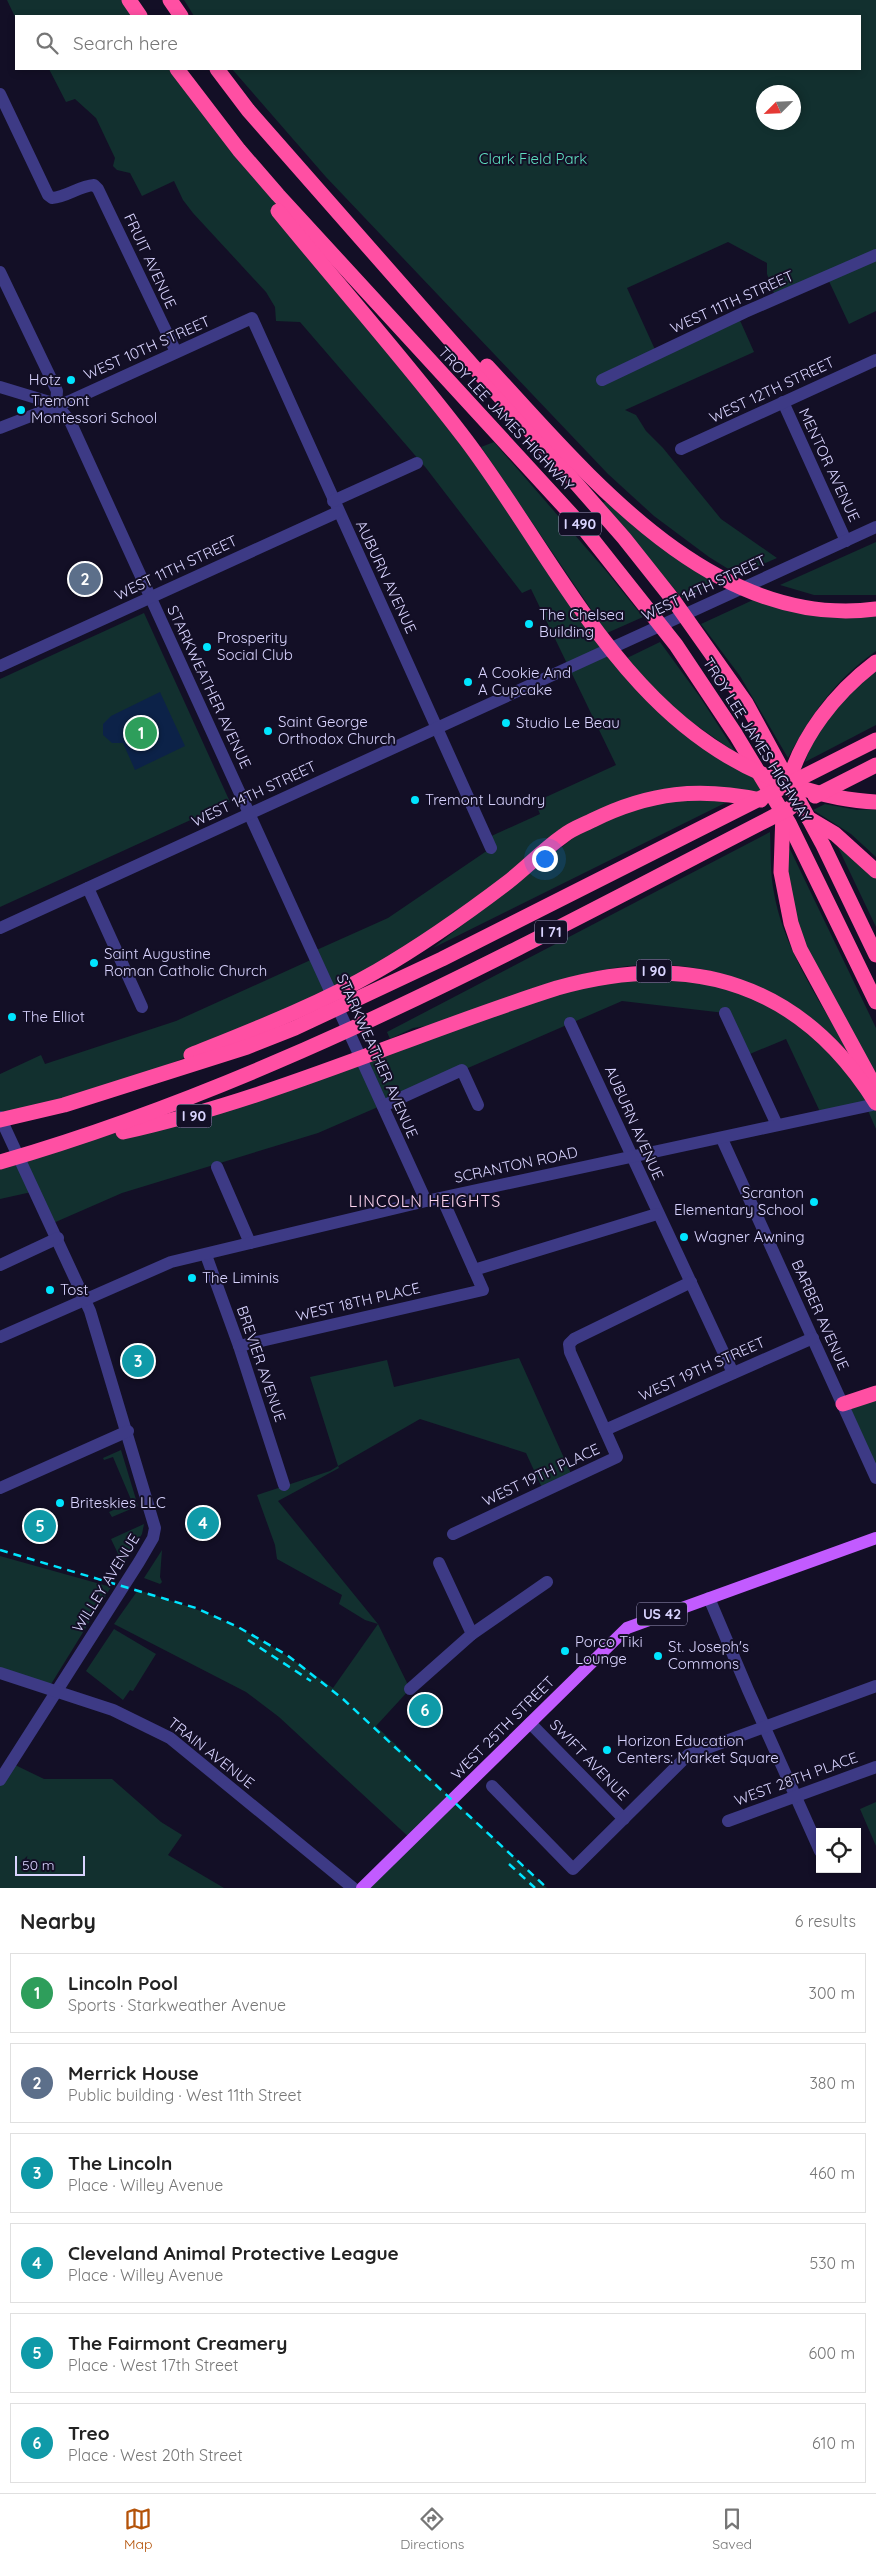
<!DOCTYPE html>
<meta charset="utf-8">
<style>
:root{--surface:#fff;--page:#f2f2f2;--text:#222;--muted:#767676;--line:#e0e0e0;--accent:#b45309}
body{margin:0;font-family:Quicksand,sans-serif;background:var(--page);color:var(--text)}
.controls{position:absolute;right:15px;bottom:15px;display:grid;overflow:hidden;border-radius:0px;box-shadow:0 2px 8px #0003}
.controls button{width:45px;height:45px;display:grid;place-items:center;padding:0;border:0;border-bottom:1px solid var(--line);background:var(--surface);color:var(--text);font:25px sans-serif}
.compass{position:absolute;left:756px;top:85px;width:45px;height:45px;border-radius:50%;background:var(--surface);box-shadow:0 2px 8px #0003;rotate:246deg}
.scale{position:absolute;left:15px;bottom:12px;width:70px;box-sizing:border-box;padding-left:5px;border:2px solid #d9d4ff;border-top:0;font-size:14px;line-height:18px;white-space:nowrap;color:#d9d4ff;-webkit-text-stroke:4px #130f26;paint-order:stroke}
.you{position:absolute;left:544px;top:858px;width:18px;height:18px;margin:-12px;border:4px solid #fff;border-radius:50%;background:#1a73e8;box-shadow:0 0 0 8px #1a73e833}
.badge{display:grid;place-items:center;width:32px;height:32px;border-radius:50%;background:var(--accent);color:#fff;font-size:16px;font-weight:700}
.pin{position:absolute;translate:-50% -50%;border:2px solid #fff;box-shadow:0 1px 5px #0006}
.list{margin:0;padding:0;list-style:none}
h2{display:flex;justify-content:space-between;align-items:center;height:65px;margin:0;padding:0 20px;font-size:21px}
h2 small{font-size:16px;font-weight:400;color:var(--muted)}
.list li{display:grid;grid-template-columns:32px 1fr auto;gap:15px;align-items:center;box-sizing:border-box;height:80px;margin:0 10px 10px;padding:0 10px;border:1px solid var(--line);border-radius:0px}
.list b{display:block;font-size:19px;white-space:nowrap}
.list p{margin:0;font-size:16px;white-space:nowrap;color:var(--muted)}
.list em{font-size:16px;font-style:normal;color:var(--muted)}
.icon{flex:none;width:28px;height:28px;fill:none;stroke:currentColor;stroke-width:2;stroke-linecap:round;stroke-linejoin:round}
.map{position:relative;flex:none;width:876px;height:1888px;overflow:hidden}
.search{position:absolute;background:var(--surface);box-shadow:0 2px 8px #0003;left:15px;right:15px;top:15px;height:55px;display:flex;align-items:center;gap:12px;box-sizing:border-box;padding:0 18px;border-radius:0px;color:var(--muted);font-size:19px}
.sheet{height:605px;background:var(--surface)}
nav{display:flex;justify-content:space-around;align-items:center;box-sizing:border-box;height:70px;border-top:1px solid var(--line);background:var(--surface);font-size:14px;color:var(--muted)}
nav a{display:grid;justify-items:center;gap:2px}
nav .on{color:var(--accent)}
.map>svg:first-child{display:block}
</style>
<div class="map">
<svg width="876" height="1888" viewBox="0 0 876 1888">
<rect width="100%" height="100%" fill="#130f26"/>
<g fill="#12302f" fill-rule="evenodd">
<path d="M7 0H128L138 16H16V19Z"/>
<path d="M184 0H876V311L849 324 827 277 776 299 767 274V263L728 242 627 288 657 354 738 316 754 352 625 410 636 415 646 431 663 448 721 519 777 558 738 575 709 557 654 516 608 474 326 177 232 69H860V16H194ZM764 92H794V122H764Z"/>
<path d="M49 69H172L344 291 654 700 761 775 772 795 720 793 611 811 388 964 229 1040 147 1073 0 1121V1074L41 1055 45 1064 176 1021 315 958 312 952 388 918 491 848 487 838 540 814 535 802 616 765 531 589 522 593 426 468 300 322 276 321 275 307 266 292 193 213 183 200 174 181 142 196 130 173 117 170 113 166 115 158 96 118 75 99 66 102Z"/>
<path d="M494 442 607 572 643 617 607 633 481 447Z"/>
<path d="M607 501 719 581 682 598 602 503Z"/>
<path d="M876 542V595H814L780 585Z"/>
<path d="M753 600C794 615 833 618 876 615V651C834 681 812 713 788 758L740 676 701 624Z"/>
<path d="M144 613 230 802 0 907V679Z"/>
<path d="M660 642 700 697 736 753 676 711 625 659Z"/>
<path d="M876 671V725L805 762C817 724 844 695 876 671Z"/>
<path d="M713 800 727 802 433 948 577 835 625 812 670 801Z"/>
<path d="M825 804 857 810 876 809V857L851 834 813 810Z"/>
<path d="M770 832C771 852 770 873 774 893 784 951 822 1003 849 1053 793 992 712 957 628 966 561 974 496 1002 433 1025L413 1028 390 1039 387 1032Z"/>
<path d="M787 843 876 1028V1076L804 943 793 908 787 878Z"/>
<path d="M836 843 856 859 876 879V927Z"/>
<path d="M684 973 787 1009 876 1103V1129L866 1106 822 1116 786 1039 745 1056 725 1013 622 1001 318 1133 122 1193 51 1224 36 1191 0 1199V1162L56 1146 182 1119 541 993Z"/>
<path d="M519 1358 573 1478 544 1492 526 1453 420 1419 338 1466 339 1468 278 1501 378 1624 410 1689 376 1726 547 1888H361L412 1840 279 1717 246 1692 114 1624 138 1590C172 1601 207 1611 239 1628 272 1645 303 1666 333 1688L378 1624 365 1620 339 1604 342 1595 277 1559 275 1545 257 1495 330 1471 338 1466 310 1377 387 1360 394 1387Z"/>
<path d="M876 1393V1478L843 1404Z"/>
<path d="M121 1450 138 1506 112 1517 109 1512 132 1502 113 1457 104 1460 103 1458Z"/>
<path d="M144 1524 142 1534 123 1564 111 1539Z"/>
<path d="M162 1550 160 1577 162 1582 160 1584 144 1578Z"/>
<path d="M0 1556 111 1587 48 1689 0 1673Z"/>
<path d="M114 1629 156 1654 133 1691 130 1690 123 1700 86 1671Z"/>
<path d="M11 1763 44 1779H112L161 1822 182 1835 168 1855 224 1888H0V1780Z"/>
<path d="M876 1802V1846L860 1809Z"/>
</g>
<path fill="#0c2248" d="M160 692 185 746 135 770 123 743H112L103 735V724L111 716Z"/>
<g fill="none" stroke-linecap="round" stroke-linejoin="round">
<g stroke="#3d3a85" stroke-width="12">
<path d="M0 94 48 195 52 198C67 197 79 186 94 185L98 189 176 352"/>
<path d="M0 272 57 391 56 404"/>
<path d="M602 380 745 312 876 255"/>
<path d="M0 387 56 404"/>
<path d="M783 402 846 541"/>
<path d="M56 404 70 421 426 1201"/>
<path d="M0 428 72 400 252 318 491 848"/>
<path d="M681 449 876 360"/>
<path d="M333 501 417 463"/>
<path d="M0 666 338 512"/>
<path d="M88 888 142 1007"/>
<path d="M0 928 876 527"/>
<path d="M725 1013 777 1125"/>
<path d="M570 1023 733 1373"/>
<path d="M383 1106 462 1070 478 1105"/>
<path d="M0 1117 90 1311 155 1528 153 1538 139 1562 0 1780"/>
<path d="M722 1139 876 1478"/>
<path d="M217 1167 250 1243"/>
<path d="M206 1255 239 1346 284 1485"/>
<path d="M0 1265 58 1238"/>
<path d="M474 1270 657 1214"/>
<path d="M0 1337 171 1262 426 1201 876 1104"/>
<path d="M239 1346 483 1290 442 1198"/>
<path d="M605 1430 813 1338"/>
<path d="M0 1488 128 1431"/>
<path d="M453 1534 617 1457 570 1352 569 1344 574 1339 691 1282"/>
<path d="M439 1563 472 1634"/>
<path d="M709 1598 748 1690 820 1851"/>
<path d="M0 1673 113 1710 170 1738 353 1888"/>
<path d="M410 1689 472 1634 547 1582"/>
<path d="M530 1723 624 1819"/>
<path d="M492 1786 573 1869 688 1755 876 1686"/>
<path d="M728 1821 876 1767"/>
</g>
<path stroke="#c25bff" stroke-width="12" d="M362 1888 627 1628 876 1538"/>
<g stroke="#ff4fa3" stroke-width="15">
<path d="M129 0 140 16"/>
<path d="M170 0 181 16"/>
<path d="M177 69 239 150 278 195 581 525 676 645 736 735 789 823 876 1002"/>
<path d="M217 69 248 110 624 538 674 601 746 703 823 845 876 955"/>
<path d="M278 211C340 287 406 361 466 440 561 566 630 733 791 785 819 794 847 801 876 802"/>
<path d="M487 366C586 473 712 631 876 609"/>
<path d="M787 787C801 736 835 693 876 662"/>
<path d="M815 796 876 765"/>
<path d="M783 812 781 872 791 923 800 949 874 1085"/>
<path d="M808 818 835 834 876 871"/>
<path d="M191 1055C253 1030 318 1005 377 971 422 945 466 914 508 882 527 867 543 850 563 836 571 829 583 825 593 820 650 792 699 787 761 800"/>
<path d="M0 1120 64 1105 247 1047 295 1028 442 959 876 740"/>
<path d="M123 1132C273 1099 412 1034 557 988 691 950 801 983 876 1103"/>
<path d="M0 1162C281 1081 531 941 790 808"/>
<path d="M843 1404 876 1393"/>
</g>
<g stroke="#00e5ff" stroke-width="2.5" stroke-dasharray="8 6" stroke-linecap="butt">
<path d="M0 1550 196 1608 238 1627 287 1655 343 1699 547 1888"/>
<path d="M248 1640 311 1681"/>
<path d="M509 1864 535 1888"/>
</g>
</g>
<g fill="#00e5ff" stroke="#130f26" stroke-width="2">
<circle cx="71" cy="380" r="5"/>
<circle cx="21" cy="410" r="5"/>
<circle cx="529" cy="624" r="5"/>
<circle cx="207" cy="647" r="5"/>
<circle cx="468" cy="682" r="5"/>
<circle cx="506" cy="723" r="5"/>
<circle cx="268" cy="731" r="5"/>
<circle cx="415" cy="800" r="5"/>
<circle cx="94" cy="963" r="5"/>
<circle cx="12" cy="1017" r="5"/>
<circle cx="814" cy="1202" r="5"/>
<circle cx="684" cy="1237" r="5"/>
<circle cx="192" cy="1278" r="5"/>
<circle cx="50" cy="1290" r="5"/>
<circle cx="60" cy="1503" r="5"/>
<circle cx="565" cy="1651" r="5"/>
<circle cx="658" cy="1656" r="5"/>
<circle cx="607" cy="1750" r="5"/>
</g>
<g text-anchor="middle" stroke-width="4" stroke-linejoin="round" paint-order="stroke">
<g fill="#130f26" stroke="#9e99be" stroke-width="1">
<rect x="559" y="512.5" width="42" height="23" rx="4"/>
<rect x="535" y="920.5" width="32" height="23" rx="4"/>
<rect x="636.5" y="959.5" width="35" height="23" rx="4"/>
<rect x="176.5" y="1104.5" width="35" height="23" rx="4"/>
<rect x="637" y="1602.5" width="50" height="23" rx="4"/>
</g>
<g font-size="14" font-weight="bold" fill="#d9d4ff">
<text x="580" y="529">I 490</text>
<text x="551" y="937">I 71</text>
<text x="654" y="976">I 90</text>
<text x="194" y="1121">I 90</text>
<text x="662" y="1619">US 42</text>
</g>
<g font-size="15" fill="#5fe0c0" stroke="#130f26">
<text x="533" y="164">Clark Field Park</text>
</g>
<g font-size="15" fill="#d9d4ff" stroke="#130f26">
<text transform="translate(150 261) rotate(65)" y="5">FRUIT AVENUE</text>
<text transform="translate(732 302) rotate(-24)" y="5">WEST 11TH STREET</text>
<text transform="translate(147 348) rotate(-24)" y="5">WEST 10TH STREET</text>
<text transform="translate(772 390) rotate(-25)" y="5">WEST 12TH STREET</text>
<text transform="translate(506 419) rotate(47)" y="5">TROY LEE JAMES HIGHWAY</text>
<text transform="translate(829 465) rotate(65)" y="5">MENTOR AVENUE</text>
<text transform="translate(176 568) rotate(-25)" y="5">WEST 11TH STREET</text>
<text transform="translate(386 577) rotate(65)" y="5">AUBURN AVENUE</text>
<text transform="translate(704 588) rotate(-25)" y="5">WEST 14TH STREET</text>
<text transform="translate(209 687) rotate(65)" y="5">STARKWEATHER AVENUE</text>
<text transform="translate(757 740) rotate(58)" y="5">TROY LEE JAMES HIGHWAY</text>
<text transform="translate(254 794) rotate(-25)" y="5">WEST 14TH STREET</text>
<text transform="translate(377 1056) rotate(66)" y="5">STARKWEATHER AVENUE</text>
<text transform="translate(634 1123) rotate(66)" y="5">AUBURN AVENUE</text>
<text transform="translate(516 1165) rotate(-12)" y="5">SCRANTON ROAD</text>
<text transform="translate(358 1302) rotate(-13)" y="5">WEST 18TH PLACE</text>
<text transform="translate(820 1315) rotate(66)" y="5">BARBER AVENUE</text>
<text transform="translate(261 1364) rotate(71)" y="5">BREVIER AVENUE</text>
<text transform="translate(702 1369) rotate(-24)" y="5">WEST 19TH STREET</text>
<text transform="translate(541 1475) rotate(-25)" y="5">WEST 19TH PLACE</text>
<text transform="translate(106 1583) rotate(-58)" y="5">WILLEY AVENUE</text>
<text transform="translate(503 1728) rotate(-45)" y="5">WEST 25TH STREET</text>
<text transform="translate(211 1753) rotate(38)" y="5">TRAIN AVENUE</text>
<text transform="translate(589 1760) rotate(46)" y="5">SWIFT AVENUE</text>
<text transform="translate(796 1779) rotate(-20)" y="5">WEST 28TH PLACE</text>
</g>
<g font-size="15" fill="#d9d4ff" stroke="#130f26" text-anchor="start">
<text x="61" y="385" text-anchor="end">Hotz</text>
<text x="31" y="406">Tremont<tspan x="31" dy="17">Montessori School</tspan></text>
<text x="539" y="620">The Chelsea<tspan x="539" dy="17">Building</tspan></text>
<text x="217" y="643">Prosperity<tspan x="217" dy="17">Social Club</tspan></text>
<text x="478" y="678">A Cookie And<tspan x="478" dy="17">A Cupcake</tspan></text>
<text x="278" y="727">Saint George<tspan x="278" dy="17">Orthodox Church</tspan></text>
<text x="516" y="728">Studio Le Beau</text>
<text x="425" y="805">Tremont Laundry</text>
<text x="104" y="959">Saint Augustine<tspan x="104" dy="17">Roman Catholic Church</tspan></text>
<text x="22" y="1022">The Elliot</text>
<text x="804" y="1198" text-anchor="end">Scranton<tspan x="804" dy="17">Elementary School</tspan></text>
<text x="694" y="1242">Wagner Awning</text>
<text x="202" y="1283">The Liminis</text>
<text x="60" y="1295">Tost</text>
<text x="70" y="1508">Briteskies LLC</text>
<text x="575" y="1647">Porco Tiki<tspan x="575" dy="17">Lounge</tspan></text>
<text x="668" y="1652">St. Joseph's<tspan x="668" dy="17">Commons</tspan></text>
<text x="617" y="1746">Horizon Education<tspan x="617" dy="17">Centers: Market Square</tspan></text>
</g>
<g font-size="16" letter-spacing="1" fill="#ffd6f0" stroke="#130f26">
<text x="425" y="1207">LINCOLN HEIGHTS</text>
</g>
</g>
</svg>
<div class="controls">
<button><svg class="icon" aria-label="locate" viewBox="0 0 24 24"><circle cx="12" cy="12" r="6"/><path d="M12 2v4M12 18v4M2 12h4M18 12h4"/></svg></button>
</div>
<svg class="compass" viewBox="-18 -18 36 36"><path d="M0-13l5 13h-10z" fill="#e53935"/><path d="M0 13l5-13h-10z" fill="#767676"/></svg>
<div class="scale">50 m</div>
<div class="you"></div>
<div class="pin badge" style="left:141px;top:733px;background:#2e9e5b">1</div>
<div class="pin badge" style="left:85px;top:579px;background:#5c6f8a">2</div>
<div class="pin badge" style="left:138px;top:1361px;background:#0f9aa8">3</div>
<div class="pin badge" style="left:203px;top:1523px;background:#0f9aa8">4</div>
<div class="pin badge" style="left:40px;top:1526px;background:#0f9aa8">5</div>
<div class="pin badge" style="left:425px;top:1710px;background:#0f9aa8">6</div>
<div class="search"><svg class="icon" aria-label="search" viewBox="0 0 24 24"><circle cx="10" cy="10" r="6"/><path d="M15 15l6 6"/></svg>Search here</div>
</div>
<section class="sheet">
<h2>Nearby<small>6 results</small></h2>
<ul class="list">
<li><span class="badge" style="background:#2e9e5b">1</span><div><b>Lincoln Pool</b><p>Sports · Starkweather Avenue</p></div><em>300 m</em></li>
<li><span class="badge" style="background:#5c6f8a">2</span><div><b>Merrick House</b><p>Public building · West 11th Street</p></div><em>380 m</em></li>
<li><span class="badge" style="background:#0f9aa8">3</span><div><b>The Lincoln</b><p>Place · Willey Avenue</p></div><em>460 m</em></li>
<li><span class="badge" style="background:#0f9aa8">4</span><div><b>Cleveland Animal Protective League</b><p>Place · Willey Avenue</p></div><em>530 m</em></li>
<li><span class="badge" style="background:#0f9aa8">5</span><div><b>The Fairmont Creamery</b><p>Place · West 17th Street</p></div><em>600 m</em></li>
<li><span class="badge" style="background:#0f9aa8">6</span><div><b>Treo</b><p>Place · West 20th Street</p></div><em>610 m</em></li>
</ul>
</section>
<nav>
<a class="on"><svg class="icon" aria-label="map" viewBox="0 0 24 24"><path d="M3 6l6-2 6 2 6-2v14l-6 2-6-2-6 2zM9 4v14M15 6v14"/></svg>Map</a>
<a><svg class="icon" aria-label="directions" viewBox="0 0 24 24"><path d="M12 3l9 9-9 9-9-9zM9 14v-3h6M13 9l2 2-2 2"/></svg>Directions</a>
<a><svg class="icon" aria-label="saved" viewBox="0 0 24 24"><path d="M7 4h10v16l-5-4-5 4z"/></svg>Saved</a>
</nav>
